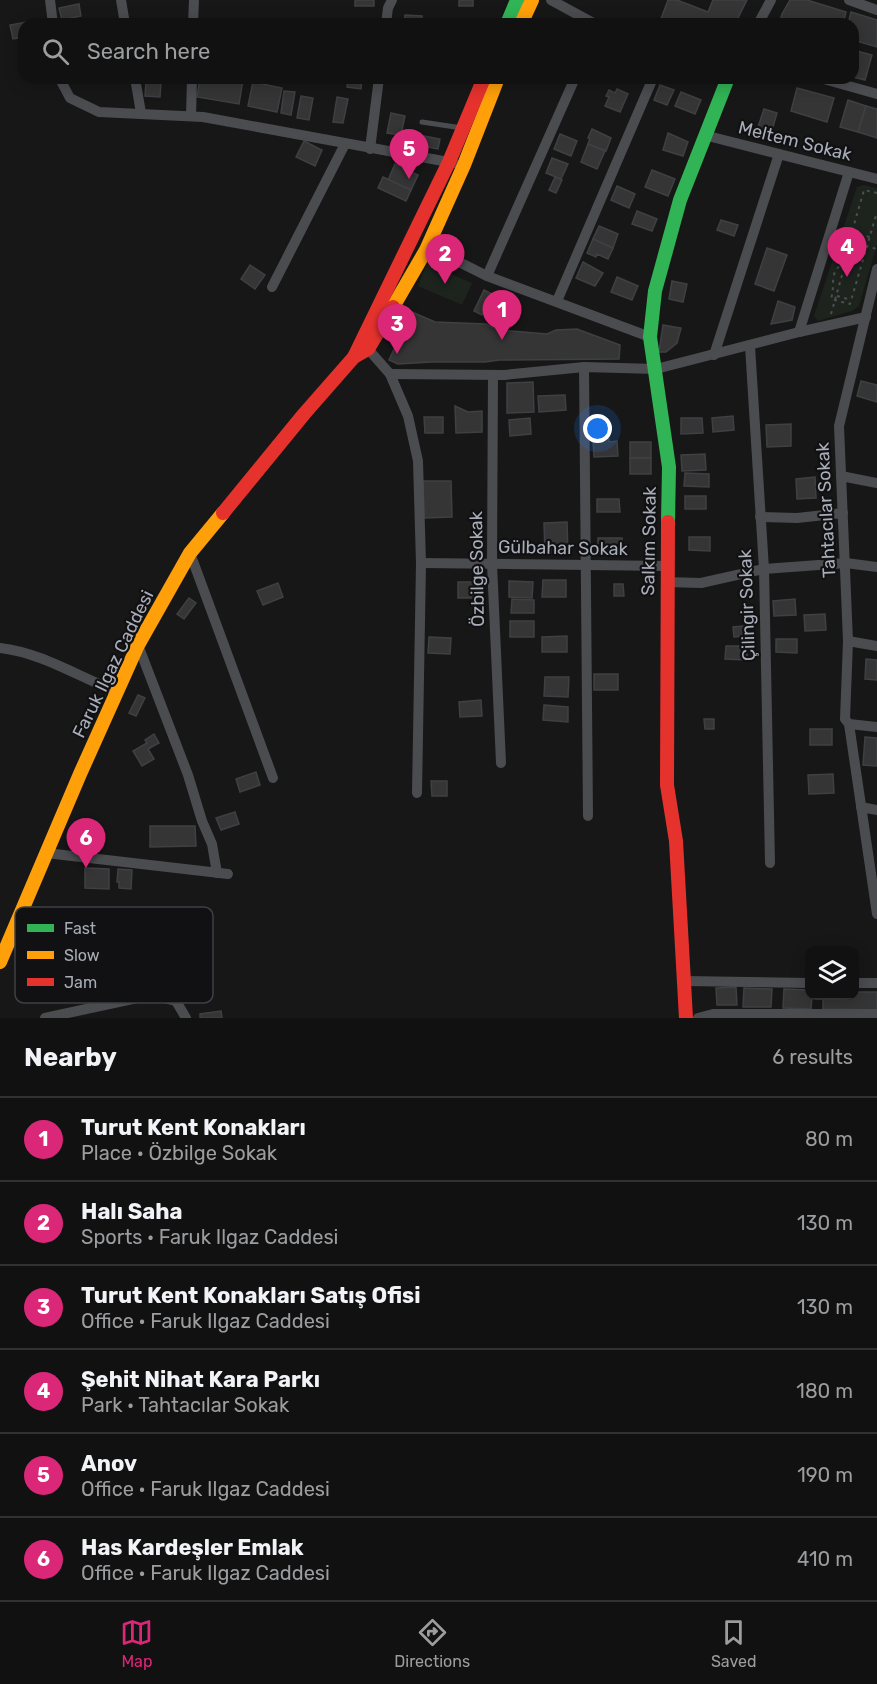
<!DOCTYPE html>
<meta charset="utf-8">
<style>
:root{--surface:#111;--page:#1e1f1f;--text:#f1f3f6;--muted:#9c9d9f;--line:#303131;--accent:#db2777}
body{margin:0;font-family:Rubik,sans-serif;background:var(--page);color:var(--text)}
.controls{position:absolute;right:18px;bottom:18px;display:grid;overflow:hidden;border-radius:12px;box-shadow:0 3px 15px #0003}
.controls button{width:54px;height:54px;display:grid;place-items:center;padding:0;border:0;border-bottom:2px solid var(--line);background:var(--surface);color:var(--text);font:30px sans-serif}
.you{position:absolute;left:598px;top:429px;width:21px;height:21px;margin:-15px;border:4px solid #fff;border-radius:50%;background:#1a73e8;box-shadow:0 0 0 9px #1a73e833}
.badge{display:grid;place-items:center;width:39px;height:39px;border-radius:50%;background:var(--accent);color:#fff;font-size:20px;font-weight:700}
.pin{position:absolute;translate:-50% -50px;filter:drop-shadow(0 2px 3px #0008)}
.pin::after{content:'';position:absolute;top:32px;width:21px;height:18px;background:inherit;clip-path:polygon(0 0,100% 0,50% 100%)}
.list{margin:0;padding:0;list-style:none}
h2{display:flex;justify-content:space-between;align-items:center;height:78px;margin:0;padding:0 24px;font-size:26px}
h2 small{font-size:20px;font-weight:400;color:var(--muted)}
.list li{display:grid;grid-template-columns:39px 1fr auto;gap:18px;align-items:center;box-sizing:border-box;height:84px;padding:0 24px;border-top:2px solid var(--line)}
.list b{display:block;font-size:22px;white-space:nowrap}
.list p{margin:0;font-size:20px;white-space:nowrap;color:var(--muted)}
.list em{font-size:20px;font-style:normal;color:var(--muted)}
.icon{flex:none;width:33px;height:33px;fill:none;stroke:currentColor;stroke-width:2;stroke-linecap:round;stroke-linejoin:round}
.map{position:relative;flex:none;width:877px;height:1018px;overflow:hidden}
.search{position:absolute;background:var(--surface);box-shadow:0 3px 15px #0003;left:18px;right:18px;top:18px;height:66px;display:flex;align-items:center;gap:15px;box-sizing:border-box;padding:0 21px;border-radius:18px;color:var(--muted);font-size:22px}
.sheet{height:582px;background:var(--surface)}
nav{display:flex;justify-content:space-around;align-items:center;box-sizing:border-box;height:84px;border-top:2px solid var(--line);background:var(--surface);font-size:16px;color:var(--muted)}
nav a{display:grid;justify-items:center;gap:3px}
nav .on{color:var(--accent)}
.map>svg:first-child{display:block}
</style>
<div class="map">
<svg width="877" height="1018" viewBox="0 0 877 1018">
<rect width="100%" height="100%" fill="#171717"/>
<g fill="#1d241e">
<path d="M864 185 877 188V244L859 306 852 311 818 321 814 316 857 187Z"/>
<path d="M427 264 472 283 462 305 418 286Z"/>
</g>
<g fill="#353536" stroke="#3f4043" stroke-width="1.5">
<rect x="355" y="0" width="19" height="6"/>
<rect x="459" y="0" width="14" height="6"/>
<path d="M668 0H677L708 12 713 0H747L735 24H659Z"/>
<path d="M790 0H807L846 12 843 24H792L780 21 782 14Z"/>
<path d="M79 4 81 16 62 20 59 8Z"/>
<path d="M851 12 877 20V47L853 40V24H848Z"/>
<path d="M405 15 422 16V24H404Z"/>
<path d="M37 20 38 24H24V37L13 39 10 25Z"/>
<path d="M853 50 872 55 865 80 853 77Z"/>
<path d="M200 78H229L243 80 239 104 197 97Z"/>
<path d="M348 78H362L361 89 347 87Z"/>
<path d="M146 82 161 83 160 97 145 96Z"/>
<path d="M253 82 282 88 277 112 248 106Z"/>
<path d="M660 85 674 90 667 105 654 100Z"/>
<path d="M797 88 834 98 827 122 791 111Z"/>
<path d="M617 89 628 94 620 112 605 106 609 97 606 96 609 90 615 93Z"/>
<path d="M284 91 295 92 291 115 281 113Z"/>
<path d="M681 92 701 100 695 114 675 106Z"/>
<path d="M301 96 313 98 309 120 297 118Z"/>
<path d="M337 97 348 99 343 123 333 122Z"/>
<path d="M848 100 866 106 858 132 840 127Z"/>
<path d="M866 106 877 109V138L858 132Z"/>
<path d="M764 109 777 113 770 137 756 133Z"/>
<path d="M391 113 405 116 401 135 387 133Z"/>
<path d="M592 129 611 138 606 151 588 144 590 139 588 138Z"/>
<path d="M403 132 440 139 438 149 401 142Z"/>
<path d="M668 133 688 142 683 156 663 150Z"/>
<path d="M560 134 577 141 571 156 554 149Z"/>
<path d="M304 141 322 150 315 166 296 157Z"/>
<path d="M588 144 605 151 597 169 581 162Z"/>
<path d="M552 158 568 164 561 179 546 173Z"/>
<path d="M395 164 418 175 411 190 388 180Z"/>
<path d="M652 170 675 179 668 196 645 187Z"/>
<path d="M383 177 411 190 406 201 378 188Z"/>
<path d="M555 177 562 180 556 193 549 190Z"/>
<path d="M617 186 635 194 629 208 611 200Z"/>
<path d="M637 211 657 219 652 231 632 224Z"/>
<path d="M721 220 738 225 734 236 717 230Z"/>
<path d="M599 226 618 234 613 248 593 239Z"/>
<path d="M593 239 613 248 608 259 597 254 596 257 587 253Z"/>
<path d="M767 248 787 255 774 291 755 284Z"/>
<path d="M583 262 603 273 595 286 576 278Z"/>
<path d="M250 265 265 275 255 289 241 279Z"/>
<path d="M617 277 638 286 632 300 611 292Z"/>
<path d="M672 281 687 284 683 302 669 299Z"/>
<path d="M484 290 492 294 482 315 474 311Z"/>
<path d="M778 301 795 307 792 320 771 324Z"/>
<path d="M412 312 435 322 486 324 499 330 547 334 556 330 577 329 620 345 619 359 499 360 485 362H431L398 364 389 360Z"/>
<path d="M663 325 681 328 677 343 666 352H659Z"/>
<path d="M861 381 877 385V402L857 396Z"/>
<path d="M533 382 534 412 507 413V383Z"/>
<path d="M565 395 566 410 539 412 538 396Z"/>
<path d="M455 406 468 412 482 411V432L456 433Z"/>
<path d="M733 416 734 430 713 432 712 418Z"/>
<path d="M424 417H443V433H425Z"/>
<path d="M530 418 531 434 510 436 509 420Z"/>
<path d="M681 418H702L703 433 681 434Z"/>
<path d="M791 424V446L767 447 766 425Z"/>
<path d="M609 439V442L617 441 618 456 594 457 593 440Z"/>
<rect x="630" y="442" width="21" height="16"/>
<path d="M705 454 706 470 682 471 681 455Z"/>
<rect x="630" y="458" width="21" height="16"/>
<path d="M685 473 709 474V487L684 486Z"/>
<path d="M815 477 816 498 797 499 796 479Z"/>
<path d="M423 481H451L452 517 424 518Z"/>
<rect x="685" y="496" width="21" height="13"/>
<path d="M597 499H619L620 512H597Z"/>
<path d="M567 522 568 552 545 553 544 523Z"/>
<path d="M689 537H710V551L689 550Z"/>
<path d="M598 538H622L623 552H598Z"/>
<path d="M543 580H566V597H542Z"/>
<path d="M509 581 533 582 532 598 509 597Z"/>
<rect x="458" y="582" width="24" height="16"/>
<path d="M278 583 283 597 263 605 257 591Z"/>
<path d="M614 584H623L624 596H614Z"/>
<path d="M189 598 196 603 184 619 177 614Z"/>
<path d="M512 599 534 600V613H511Z"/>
<path d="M795 599 796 615 774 616 773 601Z"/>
<path d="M825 614 826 630 805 631 804 615Z"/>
<rect x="510" y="621" width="24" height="16"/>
<path d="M744 626 745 636 734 637 733 627Z"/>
<path d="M567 636V652H542V637Z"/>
<path d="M429 637 451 638 450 654 428 653Z"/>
<path d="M776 639H797V653L776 652Z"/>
<path d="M726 646H747V660L725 659Z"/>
<path d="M866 659 877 660V680L865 679Z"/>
<rect x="594" y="674" width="24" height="16"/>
<path d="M545 677H569L568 697 544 696Z"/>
<path d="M138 695 145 698 136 716 129 713Z"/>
<path d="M481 700 482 716 460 717 459 702Z"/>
<path d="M544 705 568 707V722L543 720Z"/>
<path d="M704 719H714V729H705Z"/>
<rect x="810" y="729" width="22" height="16"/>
<path d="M154 734 159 743 148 749 154 759 142 766 133 751 147 743 145 740Z"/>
<path d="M865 737 877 738V766L863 765Z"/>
<path d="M256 772 260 785 240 792 236 779Z"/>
<path d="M833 774 834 793 809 794 808 775Z"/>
<path d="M431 781H447V796H432Z"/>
<path d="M235 812 239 824 221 830 216 818Z"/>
<path d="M150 826H195L196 846 150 847Z"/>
<path d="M85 868 109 869V889L85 888Z"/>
<path d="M118 869 132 870 131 889 119 888V882H117Z"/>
<path d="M736 987 737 1005H717L716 988Z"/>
<path d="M744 988 772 989 771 1007H743Z"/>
<path d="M784 989 810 990V996H812L811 1009 783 1008Z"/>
<path d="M854 992H877V1010L823 1009V996H854Z"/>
<path d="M221 1011 222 1018H200V1014Z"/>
</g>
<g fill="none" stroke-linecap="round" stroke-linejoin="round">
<g stroke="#4d4e52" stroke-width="2" stroke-dasharray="3 4.5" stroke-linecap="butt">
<path d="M877 193 864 190 851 235C837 243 847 244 846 255 845 264 835 267 834 275 832 283 834 289 831 299L850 304 877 212"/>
<path d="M852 233 870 237"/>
<path d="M851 242 877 249"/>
<path d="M848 251 864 256"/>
<path d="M837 296 851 300"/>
<path d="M831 314 854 233"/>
</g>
<path stroke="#4b4c50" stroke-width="5" d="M422 122 462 128"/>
<g stroke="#4b4c50" stroke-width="10">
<path d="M50 0 53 24"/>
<path d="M121 0 125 24"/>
<path d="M551 0 595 24"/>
<path d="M849 0 877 10"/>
<path d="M193 24 194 0"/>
<path d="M386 24 388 8 392 0"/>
<path d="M758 24 771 0"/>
<path d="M61 78 62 83 70 98 99 112 203 117 454 163"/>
<path d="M135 78 141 113"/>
<path d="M820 78 877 94"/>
<path d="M191 116 192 78"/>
<path d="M704 135 877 179"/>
<path d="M370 149 379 78"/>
<path d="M426 250 455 260 487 276 650 337"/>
<path d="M877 269 839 426 848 641 845 719 849 724 877 727"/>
<path d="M487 276 575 78"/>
<path d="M272 287 345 144"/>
<path d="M557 301 653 78"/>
<path d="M799 332 849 172"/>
<path d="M750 346 764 569 770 863"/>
<path d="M368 349 390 374 408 416 418 461 421 563 417 793"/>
<path d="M714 355 779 154"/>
<path d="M584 367 588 816"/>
<path d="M390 374 504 375 584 367 656 369 799 332 866 317"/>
<path d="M493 375 492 564 501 763"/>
<path d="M841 476 877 483"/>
<path d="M760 517 797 518 843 513"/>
<path d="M190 553 273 778"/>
<path d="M421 563 668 566"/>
<path d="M666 582 701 583 764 569 846 563 877 567"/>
<path d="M848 641 877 646"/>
<path d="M138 645 188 775 202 821 212 844 217 873"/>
<path d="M0 648C43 653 78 677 118 692"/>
<path d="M849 724 877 914"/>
<path d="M861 807 877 810"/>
<path d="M46 853 228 874"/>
<path d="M685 981 810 983"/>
<path d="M854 983H877"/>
<path d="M45 1018 151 995 176 1001 186 1018"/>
<path d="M698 1018 713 1014H877"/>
</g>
<g stroke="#30b455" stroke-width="14">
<path d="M507 24 517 0"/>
<path d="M668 522 669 467 650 337 655 291 680 200 728 78"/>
</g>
<g stroke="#ff9f0a" stroke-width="14">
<path d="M521 24 532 0"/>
<path d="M393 307 426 250 464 165 498 78"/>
<path d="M0 962 80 774 138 645 190 553 223 513"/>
</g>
<g stroke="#e5322d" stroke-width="14">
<path d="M354 357 449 162 484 78"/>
<path d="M223 513 304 414 354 357 368 349 393 307"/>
<path d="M668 522 667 785 676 841 686 1018"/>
</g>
</g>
<g text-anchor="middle" stroke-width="4.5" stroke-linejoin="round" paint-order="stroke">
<g font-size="18" fill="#a8adb8" stroke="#111113">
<text transform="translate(795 141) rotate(14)" y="6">Meltem Sokak</text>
<text transform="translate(826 510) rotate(-93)" y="6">Tahtacılar Sokak</text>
<text transform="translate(649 541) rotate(-89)" y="6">Salkım Sokak</text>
<text transform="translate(563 548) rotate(1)" y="6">Gülbahar Sokak</text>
<text transform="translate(477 569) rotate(-91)" y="6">Özbilge Sokak</text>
<text transform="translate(747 605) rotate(-92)" y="6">Çilingir Sokak</text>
<text transform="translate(113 664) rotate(-64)" y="6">Faruk Ilgaz Caddesi</text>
</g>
</g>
<rect x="15" y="907" width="198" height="96" rx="9" fill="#111113" stroke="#3e4045" stroke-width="1.5"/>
<rect x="27" y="924" width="27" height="8" fill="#30b455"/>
<rect x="27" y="951" width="27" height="8" fill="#ff9f0a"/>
<rect x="27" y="978" width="27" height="8" fill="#e5322d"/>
<g font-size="16" fill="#a8adb8">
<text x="64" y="934">Fast</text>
<text x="64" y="961">Slow</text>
<text x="64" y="988">Jam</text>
</g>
</svg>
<div class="controls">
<button><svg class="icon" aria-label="layers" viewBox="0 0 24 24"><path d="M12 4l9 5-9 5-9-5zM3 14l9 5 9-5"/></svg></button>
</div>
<div class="you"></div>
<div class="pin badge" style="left:502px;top:340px">1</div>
<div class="pin badge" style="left:445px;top:284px">2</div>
<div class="pin badge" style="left:397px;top:354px">3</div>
<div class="pin badge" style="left:847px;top:277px">4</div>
<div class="pin badge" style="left:409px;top:179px">5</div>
<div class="pin badge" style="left:86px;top:868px">6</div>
<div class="search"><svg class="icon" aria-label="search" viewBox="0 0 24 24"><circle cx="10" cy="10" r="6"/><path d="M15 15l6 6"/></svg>Search here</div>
</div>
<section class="sheet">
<h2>Nearby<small>6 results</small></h2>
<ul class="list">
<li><span class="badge">1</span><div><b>Turut Kent Konakları</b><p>Place · Özbilge Sokak</p></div><em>80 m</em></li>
<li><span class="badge">2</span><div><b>Halı Saha</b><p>Sports · Faruk Ilgaz Caddesi</p></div><em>130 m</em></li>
<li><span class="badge">3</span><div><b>Turut Kent Konakları Satış Ofisi</b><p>Office · Faruk Ilgaz Caddesi</p></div><em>130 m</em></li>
<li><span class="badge">4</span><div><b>Şehit Nihat Kara Parkı</b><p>Park · Tahtacılar Sokak</p></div><em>180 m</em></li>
<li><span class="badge">5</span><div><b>Anov</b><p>Office · Faruk Ilgaz Caddesi</p></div><em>190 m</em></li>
<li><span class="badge">6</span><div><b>Has Kardeşler Emlak</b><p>Office · Faruk Ilgaz Caddesi</p></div><em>410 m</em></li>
</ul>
</section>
<nav>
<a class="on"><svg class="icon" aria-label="map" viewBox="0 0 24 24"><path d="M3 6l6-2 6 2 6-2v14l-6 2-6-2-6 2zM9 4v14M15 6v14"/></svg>Map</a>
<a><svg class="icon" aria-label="directions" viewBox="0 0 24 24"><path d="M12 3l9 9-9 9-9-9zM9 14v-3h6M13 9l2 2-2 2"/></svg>Directions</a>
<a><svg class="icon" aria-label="saved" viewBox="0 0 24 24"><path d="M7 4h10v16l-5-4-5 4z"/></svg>Saved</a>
</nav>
